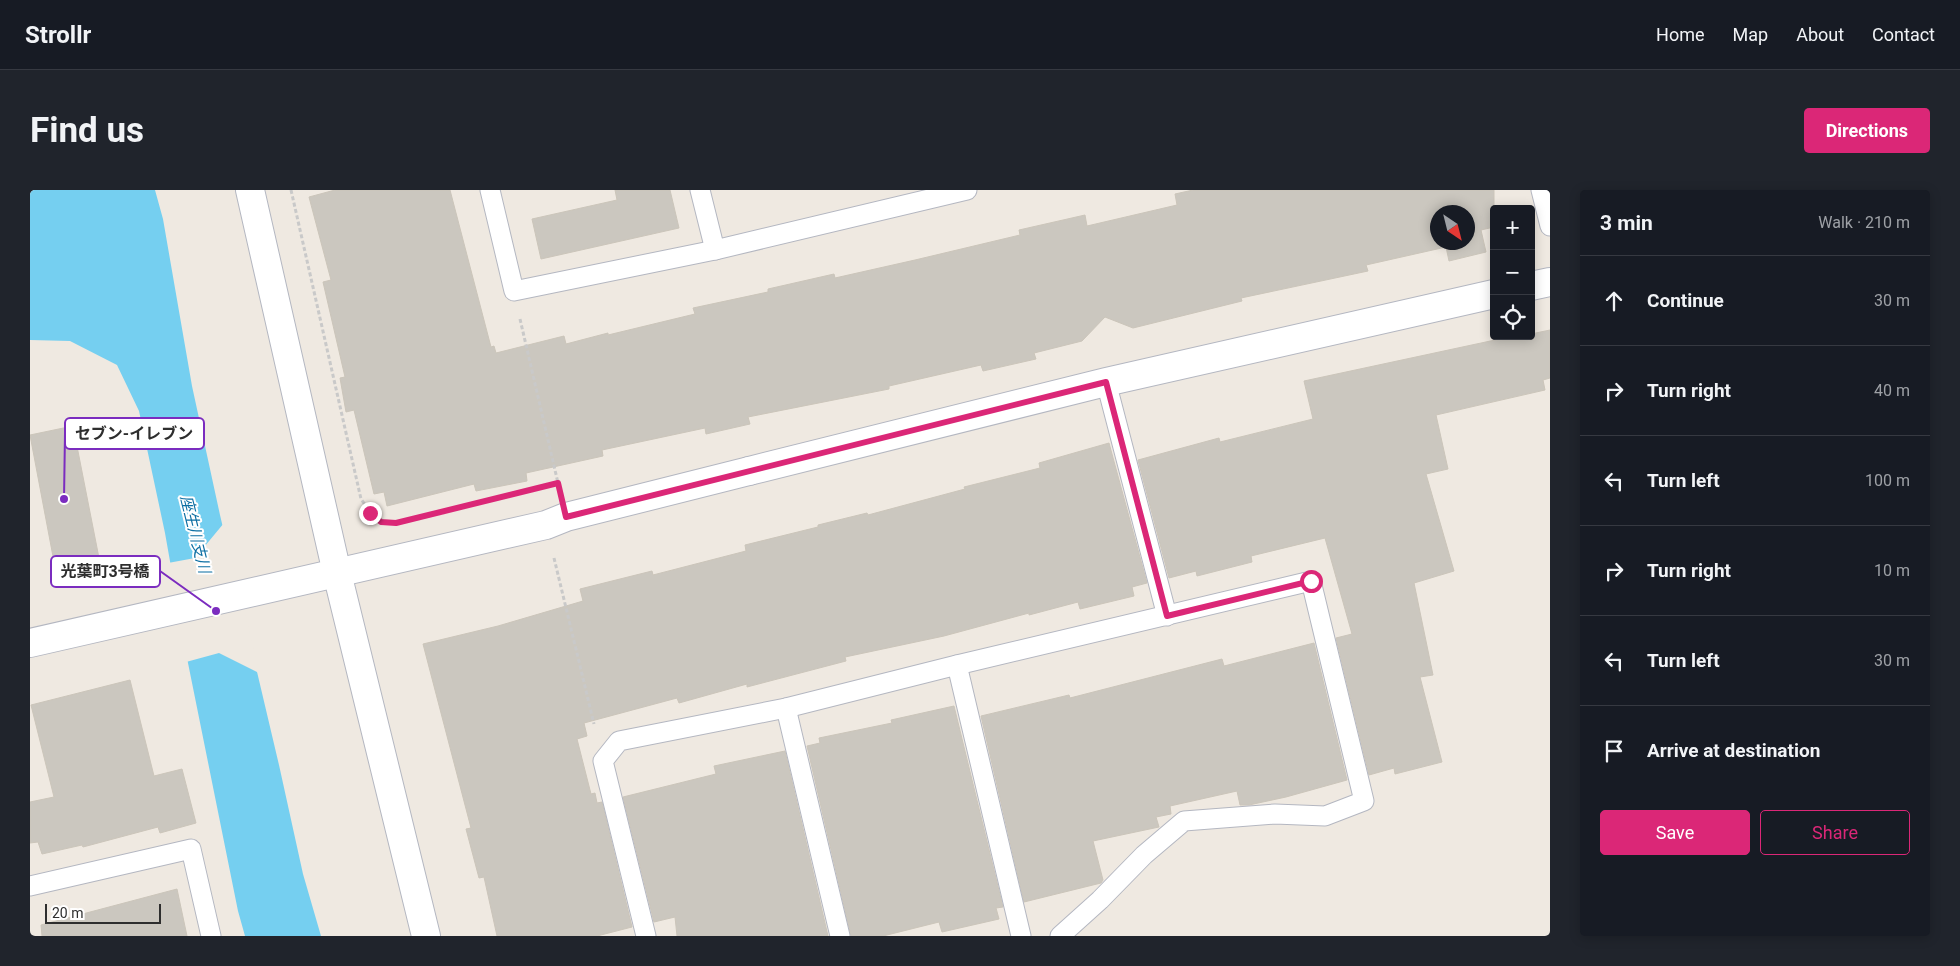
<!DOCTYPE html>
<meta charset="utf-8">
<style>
:root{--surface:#171b24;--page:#20242c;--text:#f1f3f6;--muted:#9ea1a6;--line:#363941;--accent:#db2777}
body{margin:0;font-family:Roboto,"Noto Sans JP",sans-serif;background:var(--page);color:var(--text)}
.controls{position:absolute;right:15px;top:15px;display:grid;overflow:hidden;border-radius:5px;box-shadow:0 2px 12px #0003}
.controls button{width:45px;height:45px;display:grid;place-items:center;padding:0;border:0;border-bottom:1px solid var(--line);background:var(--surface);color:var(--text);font:25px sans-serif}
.compass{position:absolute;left:1400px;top:15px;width:45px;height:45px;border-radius:50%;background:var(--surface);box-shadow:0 2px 12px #0003;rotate:145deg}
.scale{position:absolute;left:15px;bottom:12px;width:116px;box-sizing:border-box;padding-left:5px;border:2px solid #2e2e2e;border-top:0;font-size:14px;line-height:18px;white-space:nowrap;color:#2e2e2e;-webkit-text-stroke:4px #fff;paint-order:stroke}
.stop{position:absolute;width:15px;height:15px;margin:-11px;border:4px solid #db2777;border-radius:50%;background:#fff}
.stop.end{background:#db2777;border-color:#fff;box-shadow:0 1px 5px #0008}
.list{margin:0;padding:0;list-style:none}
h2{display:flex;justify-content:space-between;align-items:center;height:65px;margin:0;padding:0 20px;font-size:21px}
h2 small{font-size:16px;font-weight:400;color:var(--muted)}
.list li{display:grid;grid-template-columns:32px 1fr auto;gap:15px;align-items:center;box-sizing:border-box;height:90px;padding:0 20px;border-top:1px solid var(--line)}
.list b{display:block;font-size:19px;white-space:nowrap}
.list em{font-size:16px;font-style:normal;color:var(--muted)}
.actions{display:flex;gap:10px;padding:15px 20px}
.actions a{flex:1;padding:11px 0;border:1px solid var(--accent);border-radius:5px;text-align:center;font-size:18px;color:var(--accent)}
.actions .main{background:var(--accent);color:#fff}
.icon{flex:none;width:28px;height:28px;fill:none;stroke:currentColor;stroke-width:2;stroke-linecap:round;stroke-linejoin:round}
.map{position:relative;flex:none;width:1520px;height:746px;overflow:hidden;border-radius:5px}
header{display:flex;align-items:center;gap:30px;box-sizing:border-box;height:70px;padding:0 25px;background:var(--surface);border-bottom:1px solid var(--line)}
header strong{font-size:24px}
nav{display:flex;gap:28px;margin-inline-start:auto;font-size:18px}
.intro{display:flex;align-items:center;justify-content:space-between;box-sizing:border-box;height:120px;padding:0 30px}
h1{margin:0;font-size:35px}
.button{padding:12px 22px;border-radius:5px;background:var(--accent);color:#fff;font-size:18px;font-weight:700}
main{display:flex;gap:30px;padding:0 30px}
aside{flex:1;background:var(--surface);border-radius:5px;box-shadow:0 2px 12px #0003}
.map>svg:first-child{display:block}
</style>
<header>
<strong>Strollr</strong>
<nav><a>Home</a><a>Map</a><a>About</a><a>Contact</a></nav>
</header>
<div class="intro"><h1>Find us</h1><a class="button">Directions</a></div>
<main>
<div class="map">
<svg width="1520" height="746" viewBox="0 0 1520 746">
<rect width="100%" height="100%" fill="#efe9e1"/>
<path fill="#75cff0" d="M0 0H125L133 29 162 196 190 325 249 575 273 684 291 746H215L208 721 158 473 135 343 109 221 87 175 40 151 0 150Z"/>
<path fill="#efe9e1" d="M194 333 229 483 189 463 156 472 138 373 165 368Z"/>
<g fill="#cbc7bf" stroke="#cbc5ba" fill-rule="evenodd">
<path d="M305 0H420L461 157 464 156 466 163 534 146 536 154 578 143V145L665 124 663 118 738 102V99L804 84 805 88 885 70 990 45 989 40 1055 25 1057 36 1147 15 1145 4 1163 0H1464V37L1451 40 1456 62 1419 71 1416 57 1336 75 1338 81 1211 108 1212 111 1103 138 1075 127 1052 151 1004 163 1006 169 953 181 951 175 859 196V199L718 227 720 234 676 244 675 238 572 260 573 266 496 283 497 291 446 301 444 294 357 316 354 302 344 304 324 220 316 222 310 188 315 187 293 92 301 90 279 7ZM1408 22H1438V52H1408Z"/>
<path d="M585 0H640L649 38 511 69 502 29 587 10Z"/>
<path d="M1520 140V188L1513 190 1515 200 1406 225 1418 279 1396 284 1424 381 1384 393 1403 485 1390 487 1412 572 1365 584 1364 578 1339 585 1306 448 1322 444 1295 348 1221 366 1222 372 1167 386 1166 381 1139 388 1108 270 1189 248 1190 252 1283 229 1274 191 1479 147 1480 149 1501 146V144Z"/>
<path d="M43 236 69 368 25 377 0 245Z"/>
<path d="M1079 253 1117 393 1102 397 1104 406 1050 419 1048 412 999 425V423L914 446 815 467 816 471 717 497V494L649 513 647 508 554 533 557 546 547 549 561 604 565 603 567 613 572 612 602 737 567 746H467L454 687 449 688 436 639 441 638 393 454 468 436 553 411 550 399 622 381 623 385 716 361 715 355 788 337V335L837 323 838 325 935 299 934 297 1010 278 1009 273Z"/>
<path d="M1284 453 1317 590 1256 607 1219 615H1210L1207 601 1140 616 1141 624 1126 627 1129 637 1063 651 1073 690 1071 693 994 712 951 526 1039 505 1040 508 1192 469 1194 476Z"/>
<path d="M100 490 124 586 152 579 166 633 130 643 128 637 53 657 52 655 12 664 8 652 0 653V612L24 607 1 515Z"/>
<path d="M924 516 973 717 966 718 969 729 912 742 909 732 853 746H821L777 556 790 553 789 548 862 533 861 530Z"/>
<path d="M755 561 798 746H647L645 727 624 732 593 607 686 584 684 576Z"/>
<path d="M147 699 157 746H12L11 735Z"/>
</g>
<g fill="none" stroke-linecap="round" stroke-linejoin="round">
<g stroke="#b4b7c1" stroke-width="21">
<g id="lane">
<path d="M460 0 484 101 685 60 937 0"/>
<path d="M670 0 685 60"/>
<path d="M1511 0 1520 36"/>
<path d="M1076 192 1137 426"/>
<path d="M927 475 991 746"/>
<path d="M756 518 810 746"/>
<path d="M0 696 161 659 181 746"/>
<path d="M616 746 573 571 589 551 756 518 927 475 1281 391 1334 611 1295 626 1245 624 1154 631 1114 665 1070 710 1030 746"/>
</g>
</g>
<g stroke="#b4b7c1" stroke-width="30">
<g id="street">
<path d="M1501 96 1520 92"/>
<path d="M719 281 1076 192 1464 104"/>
</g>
</g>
<g stroke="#b4b7c1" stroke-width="30">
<g id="secondary">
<path d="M220 0 307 383 396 746"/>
<path d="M0 453 516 335 536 327 719 281"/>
</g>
</g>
<g stroke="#c9c9c9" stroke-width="3" stroke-dasharray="4 2.5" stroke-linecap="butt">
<path d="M261 0 331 309C342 325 346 331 365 333"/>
<path d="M490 129 528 293"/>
<path d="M447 313 514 297"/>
<path d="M524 368 564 534"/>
</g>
<use href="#lane" stroke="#fff" stroke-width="19"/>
<use href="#street" stroke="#fff" stroke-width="28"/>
<use href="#secondary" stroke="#fff" stroke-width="28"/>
</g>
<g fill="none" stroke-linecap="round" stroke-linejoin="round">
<path stroke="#db2777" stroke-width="6" d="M340 323 351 332 366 333 528 293 536 327 1076 192 1137 426 1281 391"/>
</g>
<g text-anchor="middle" stroke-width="4" stroke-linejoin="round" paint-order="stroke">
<g font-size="16" font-style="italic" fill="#0d6fa3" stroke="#fff">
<text transform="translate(166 344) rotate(76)" y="6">座生川支川</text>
</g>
</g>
<path fill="none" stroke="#7b2cbf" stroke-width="2" d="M34 309L35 243M186 421L130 381"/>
<g fill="#7b2cbf" stroke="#fff" stroke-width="2">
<circle cx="34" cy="309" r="5"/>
<circle cx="186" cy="421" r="5"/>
</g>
<g fill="#fff" stroke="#7b2cbf" stroke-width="2">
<rect x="35" y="228" width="139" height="31" rx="5"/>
<rect x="21" y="366" width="109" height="31" rx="5"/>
</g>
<g font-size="16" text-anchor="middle" font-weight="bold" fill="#2e2e2e">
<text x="104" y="249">セブン-イレブン</text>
<text x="75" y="387">光葉町3号橋</text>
</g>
</svg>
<div class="controls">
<button>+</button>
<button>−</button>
<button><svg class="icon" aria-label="locate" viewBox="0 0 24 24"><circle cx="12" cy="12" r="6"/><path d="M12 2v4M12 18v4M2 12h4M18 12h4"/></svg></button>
</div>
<svg class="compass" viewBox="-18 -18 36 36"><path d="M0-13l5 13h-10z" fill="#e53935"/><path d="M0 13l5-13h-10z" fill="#9ea1a6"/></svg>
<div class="scale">20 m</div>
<div class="stop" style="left:1281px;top:391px"></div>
<div class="stop end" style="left:340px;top:323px"></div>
</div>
<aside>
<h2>3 min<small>Walk · 210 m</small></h2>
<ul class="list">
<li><svg class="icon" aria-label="ahead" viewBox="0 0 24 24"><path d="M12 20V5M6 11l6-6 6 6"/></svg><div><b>Continue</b></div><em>30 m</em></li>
<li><svg class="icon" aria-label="right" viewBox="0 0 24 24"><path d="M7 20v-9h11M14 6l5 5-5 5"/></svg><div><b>Turn right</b></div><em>40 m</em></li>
<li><svg class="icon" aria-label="left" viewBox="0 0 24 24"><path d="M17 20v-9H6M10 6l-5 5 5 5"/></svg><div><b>Turn left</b></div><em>100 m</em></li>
<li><svg class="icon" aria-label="right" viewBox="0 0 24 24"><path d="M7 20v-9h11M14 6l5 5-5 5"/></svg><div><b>Turn right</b></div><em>10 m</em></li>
<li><svg class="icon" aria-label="left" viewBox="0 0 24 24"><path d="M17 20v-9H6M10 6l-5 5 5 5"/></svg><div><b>Turn left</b></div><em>30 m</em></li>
<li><svg class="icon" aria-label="arrive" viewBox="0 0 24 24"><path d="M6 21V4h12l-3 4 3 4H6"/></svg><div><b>Arrive at destination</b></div></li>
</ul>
<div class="actions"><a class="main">Save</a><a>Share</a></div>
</aside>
</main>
